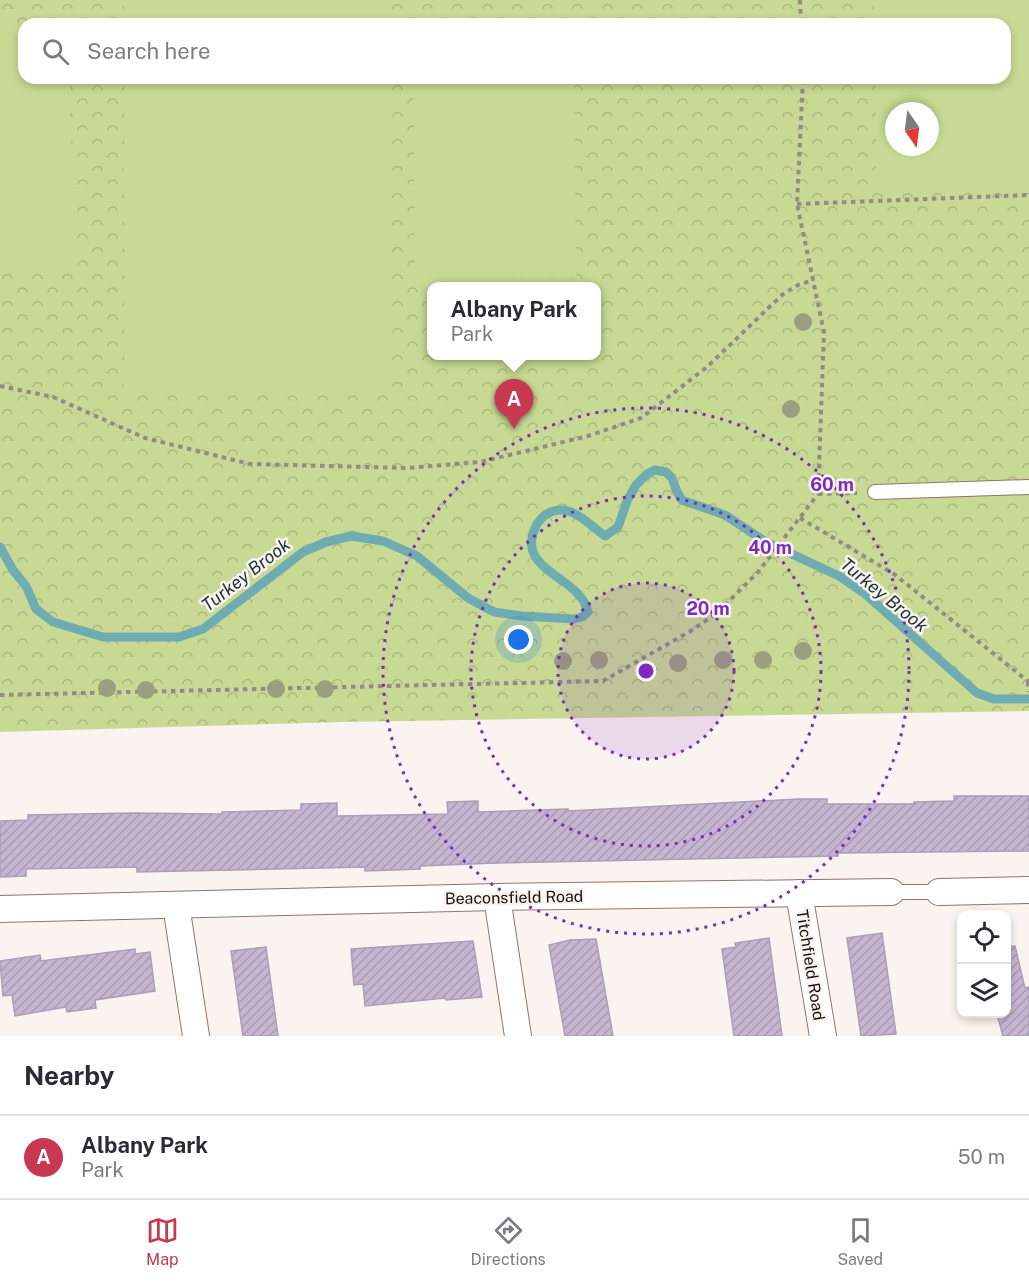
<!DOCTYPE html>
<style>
:root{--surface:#fff;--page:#f7f7f7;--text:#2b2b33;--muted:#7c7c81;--line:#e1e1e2;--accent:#c83851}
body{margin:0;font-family:"Public Sans",sans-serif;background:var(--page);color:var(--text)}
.controls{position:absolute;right:18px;bottom:18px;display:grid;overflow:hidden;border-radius:12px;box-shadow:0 3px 9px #0003}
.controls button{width:54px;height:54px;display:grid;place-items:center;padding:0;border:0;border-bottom:2px solid var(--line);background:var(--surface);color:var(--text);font:30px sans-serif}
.compass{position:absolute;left:885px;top:102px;width:54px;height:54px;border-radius:50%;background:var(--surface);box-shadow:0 3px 9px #0003;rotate:166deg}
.you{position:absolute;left:519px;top:640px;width:21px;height:21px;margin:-15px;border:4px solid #fff;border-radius:50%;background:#1a73e8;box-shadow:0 0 0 9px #1a73e833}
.badge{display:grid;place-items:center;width:39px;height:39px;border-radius:50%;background:var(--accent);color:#fff;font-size:20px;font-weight:700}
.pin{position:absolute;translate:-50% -50px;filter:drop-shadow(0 2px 3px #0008)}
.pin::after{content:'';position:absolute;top:32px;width:21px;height:18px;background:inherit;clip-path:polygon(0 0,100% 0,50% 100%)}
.popup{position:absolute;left:427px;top:282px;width:174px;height:78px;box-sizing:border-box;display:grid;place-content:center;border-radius:12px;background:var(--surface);filter:drop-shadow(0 2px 4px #0005);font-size:20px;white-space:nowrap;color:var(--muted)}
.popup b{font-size:22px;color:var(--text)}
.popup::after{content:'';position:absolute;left:50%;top:100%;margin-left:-12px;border:12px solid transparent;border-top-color:var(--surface)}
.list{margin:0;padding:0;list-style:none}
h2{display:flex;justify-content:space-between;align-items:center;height:78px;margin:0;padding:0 24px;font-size:26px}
h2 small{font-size:20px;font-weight:400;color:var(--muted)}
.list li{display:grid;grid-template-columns:39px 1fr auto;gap:18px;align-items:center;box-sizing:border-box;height:84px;padding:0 24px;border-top:2px solid var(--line)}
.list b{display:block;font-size:22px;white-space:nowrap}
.list p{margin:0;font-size:20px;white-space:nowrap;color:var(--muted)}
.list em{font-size:20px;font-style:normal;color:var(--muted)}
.icon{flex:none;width:33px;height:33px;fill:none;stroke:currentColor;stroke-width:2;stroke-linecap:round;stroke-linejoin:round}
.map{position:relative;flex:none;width:1029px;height:1036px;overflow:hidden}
.search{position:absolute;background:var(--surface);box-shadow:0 3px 9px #0003;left:18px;right:18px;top:18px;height:66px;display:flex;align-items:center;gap:15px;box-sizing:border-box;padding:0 21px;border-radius:18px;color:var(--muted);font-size:22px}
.sheet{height:162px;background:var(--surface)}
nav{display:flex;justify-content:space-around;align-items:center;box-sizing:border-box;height:84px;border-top:2px solid var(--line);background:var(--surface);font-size:16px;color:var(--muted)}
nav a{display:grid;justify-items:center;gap:3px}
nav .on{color:var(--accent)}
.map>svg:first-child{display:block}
</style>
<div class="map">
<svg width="1029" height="1036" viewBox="0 0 1029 1036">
<defs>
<pattern id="park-crowns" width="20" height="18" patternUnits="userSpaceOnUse" patternTransform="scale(1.5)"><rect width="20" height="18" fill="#c8d994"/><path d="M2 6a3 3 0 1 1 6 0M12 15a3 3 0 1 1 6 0" fill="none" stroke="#abb97e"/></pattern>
<pattern id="building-hatch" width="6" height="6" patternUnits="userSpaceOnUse" patternTransform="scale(1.5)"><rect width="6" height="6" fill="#c5b5d1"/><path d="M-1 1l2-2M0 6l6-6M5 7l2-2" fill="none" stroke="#a99ab2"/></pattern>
</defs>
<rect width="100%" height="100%" fill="#faf3f0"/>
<path fill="url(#park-crowns)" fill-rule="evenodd" d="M0 0H1029V711L341 722 0 732ZM24 24H1005V78H24ZM894 111H930V147H894ZM432 286H596V356H432Z"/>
<g fill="#c8d994" fill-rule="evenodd">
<rect x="124" y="0" width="268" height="24"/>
<path d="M874 0H1029V184L877 187 875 78H1005V24H874ZM894 111H930V147H894Z"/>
<path d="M24 26V78H69L76 269 0 271V27Z"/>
<path d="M124 78H392V394L124 395Z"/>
<path d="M413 78H574L576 278 415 280Z"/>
</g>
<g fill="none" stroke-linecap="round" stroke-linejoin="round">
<path stroke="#6facb1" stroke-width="9" d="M0 547 13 570 26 586 36 609 53 622 103 637H179L203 629 303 552 326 542 351 536 383 541 417 556 468 598 494 612 522 616 574 619 582 617 588 612C580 575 514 572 536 526 542 515 550 510 562 510 576 510 594 528 605 536L618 527 627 501 636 485 647 474 655 470 666 472 672 478 677 492 682 500 725 515 766 542 839 576 864 593 977 693 994 699H1029"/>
</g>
<g fill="url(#building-hatch)" stroke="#ac9db8" stroke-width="1.5">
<path d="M954 796H1029V851L838 853V856L496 863 420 866V869L365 871V867L137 872V867L26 869V876L0 877V821L28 820V815L132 813 222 814V812L301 810V804L337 803V816L448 814 447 802 478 801V812L568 809V811L799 799H827V804H914V802L954 801Z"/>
<path d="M882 933 896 1034 861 1036 847 938Z"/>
<path d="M769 938 782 1036H734L722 949 736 947 735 943Z"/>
<path d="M596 939 613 1036H565L549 945 570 940Z"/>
<path d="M473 941 482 997 446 1000 445 998 365 1006 363 984 354 985 351 949Z"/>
<path d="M1015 946 1025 988 1029 987V1036H1003L997 1014H1006V947Z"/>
<path d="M266 947 278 1036H243L231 951Z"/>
<path d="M135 949V954L150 952 155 991 95 1000 96 1008 67 1012 66 1007 15 1016 12 995 3 996 0 961 40 955 41 961Z"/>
</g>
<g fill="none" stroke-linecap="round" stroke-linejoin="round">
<g stroke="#927468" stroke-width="16">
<g id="lane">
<path d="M875 492 1029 487"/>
<path d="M891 892H939"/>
</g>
</g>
<g stroke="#927468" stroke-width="28">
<g id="street">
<path d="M939 892 1029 890"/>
<path d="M799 893 823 1036"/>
<path d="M497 897 518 1036"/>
<path d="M176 905 196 1036"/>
<path d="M0 909 497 897 891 892"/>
</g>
</g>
<g stroke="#938b87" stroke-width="4" stroke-dasharray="4.5 4.5" stroke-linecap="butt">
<path d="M800 0 801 24"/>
<path d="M797 204 1029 195"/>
<path d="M0 386 53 397 145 438 250 464 407 468 480 462 588 436 641 418 707 367 782 295 798 285 813 280"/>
<path d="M818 494 857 493"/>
<path d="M800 518 894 574 1029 682"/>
<path d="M1028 682 1029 692"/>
<path d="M0 695 603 681 689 632 717 613 758 572 818 494 824 332 797 204 803 78"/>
</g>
<use href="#lane" stroke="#fff" stroke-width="14"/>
<use href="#street" stroke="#fff" stroke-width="26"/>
</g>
<g fill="#9c9f7e">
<circle cx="803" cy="322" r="9"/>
<circle cx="791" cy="409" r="9"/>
<circle cx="803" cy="651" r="9"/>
<circle cx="599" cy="660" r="9"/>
<circle cx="723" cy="660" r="9"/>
<circle cx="763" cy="660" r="9"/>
<circle cx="563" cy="661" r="9"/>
<circle cx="678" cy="663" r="9"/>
<circle cx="107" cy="688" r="9"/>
<circle cx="276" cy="689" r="9"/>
<circle cx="325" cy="689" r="9"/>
<circle cx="146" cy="690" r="9"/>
</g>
<circle cx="646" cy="671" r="88" fill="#7b2cbf" fill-opacity=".12"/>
<g fill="none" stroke="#7b2cbf" stroke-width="3" stroke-dasharray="3 6">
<circle cx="646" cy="671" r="88"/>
<circle cx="646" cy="671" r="175"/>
<circle cx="646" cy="671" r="263"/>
</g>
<g text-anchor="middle" stroke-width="5" stroke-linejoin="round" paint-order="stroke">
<g font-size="16" fill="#1a0f0b" stroke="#faf3f0">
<text transform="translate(514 897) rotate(-1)" y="6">Beaconsfield Road</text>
<text transform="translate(811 965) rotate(81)" y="6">Titchfield Road</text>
</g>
<g font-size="18" font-style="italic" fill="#1b3133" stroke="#faf3f0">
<text transform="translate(246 575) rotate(-38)" y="6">Turkey Brook</text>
<text transform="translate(884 595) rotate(39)" y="6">Turkey Brook</text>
</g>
</g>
<circle cx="646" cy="671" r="9" fill="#7b2cbf" stroke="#faf3f0" stroke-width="3"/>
<g font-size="18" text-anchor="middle" font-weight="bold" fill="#7b2cbf" stroke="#faf3f0" stroke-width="5" stroke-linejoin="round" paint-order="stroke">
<text x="832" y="491">60 m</text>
<text x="770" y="554">40 m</text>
<text x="708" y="615">20 m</text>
</g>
</svg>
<div class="controls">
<button><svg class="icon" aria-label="locate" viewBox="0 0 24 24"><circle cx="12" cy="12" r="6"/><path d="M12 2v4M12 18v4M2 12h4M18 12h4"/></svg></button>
<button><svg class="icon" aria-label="layers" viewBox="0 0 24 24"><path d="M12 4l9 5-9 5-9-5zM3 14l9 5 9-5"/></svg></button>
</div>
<svg class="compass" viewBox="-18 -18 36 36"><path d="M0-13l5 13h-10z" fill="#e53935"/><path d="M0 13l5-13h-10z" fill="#7c7c81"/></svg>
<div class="you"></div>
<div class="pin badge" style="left:514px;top:429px">A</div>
<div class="popup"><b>Albany Park</b>Park</div>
<div class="search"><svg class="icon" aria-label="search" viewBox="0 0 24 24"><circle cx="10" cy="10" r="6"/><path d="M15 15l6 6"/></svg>Search here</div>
</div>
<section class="sheet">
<h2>Nearby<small></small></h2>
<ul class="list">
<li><span class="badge">A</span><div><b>Albany Park</b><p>Park</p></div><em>50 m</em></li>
</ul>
</section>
<nav>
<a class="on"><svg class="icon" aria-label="map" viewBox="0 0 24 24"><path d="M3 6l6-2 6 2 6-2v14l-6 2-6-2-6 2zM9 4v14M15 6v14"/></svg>Map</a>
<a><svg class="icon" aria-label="directions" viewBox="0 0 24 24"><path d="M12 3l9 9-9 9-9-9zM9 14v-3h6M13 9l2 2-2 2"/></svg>Directions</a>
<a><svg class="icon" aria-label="saved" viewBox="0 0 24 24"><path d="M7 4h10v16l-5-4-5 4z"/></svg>Saved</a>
</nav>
